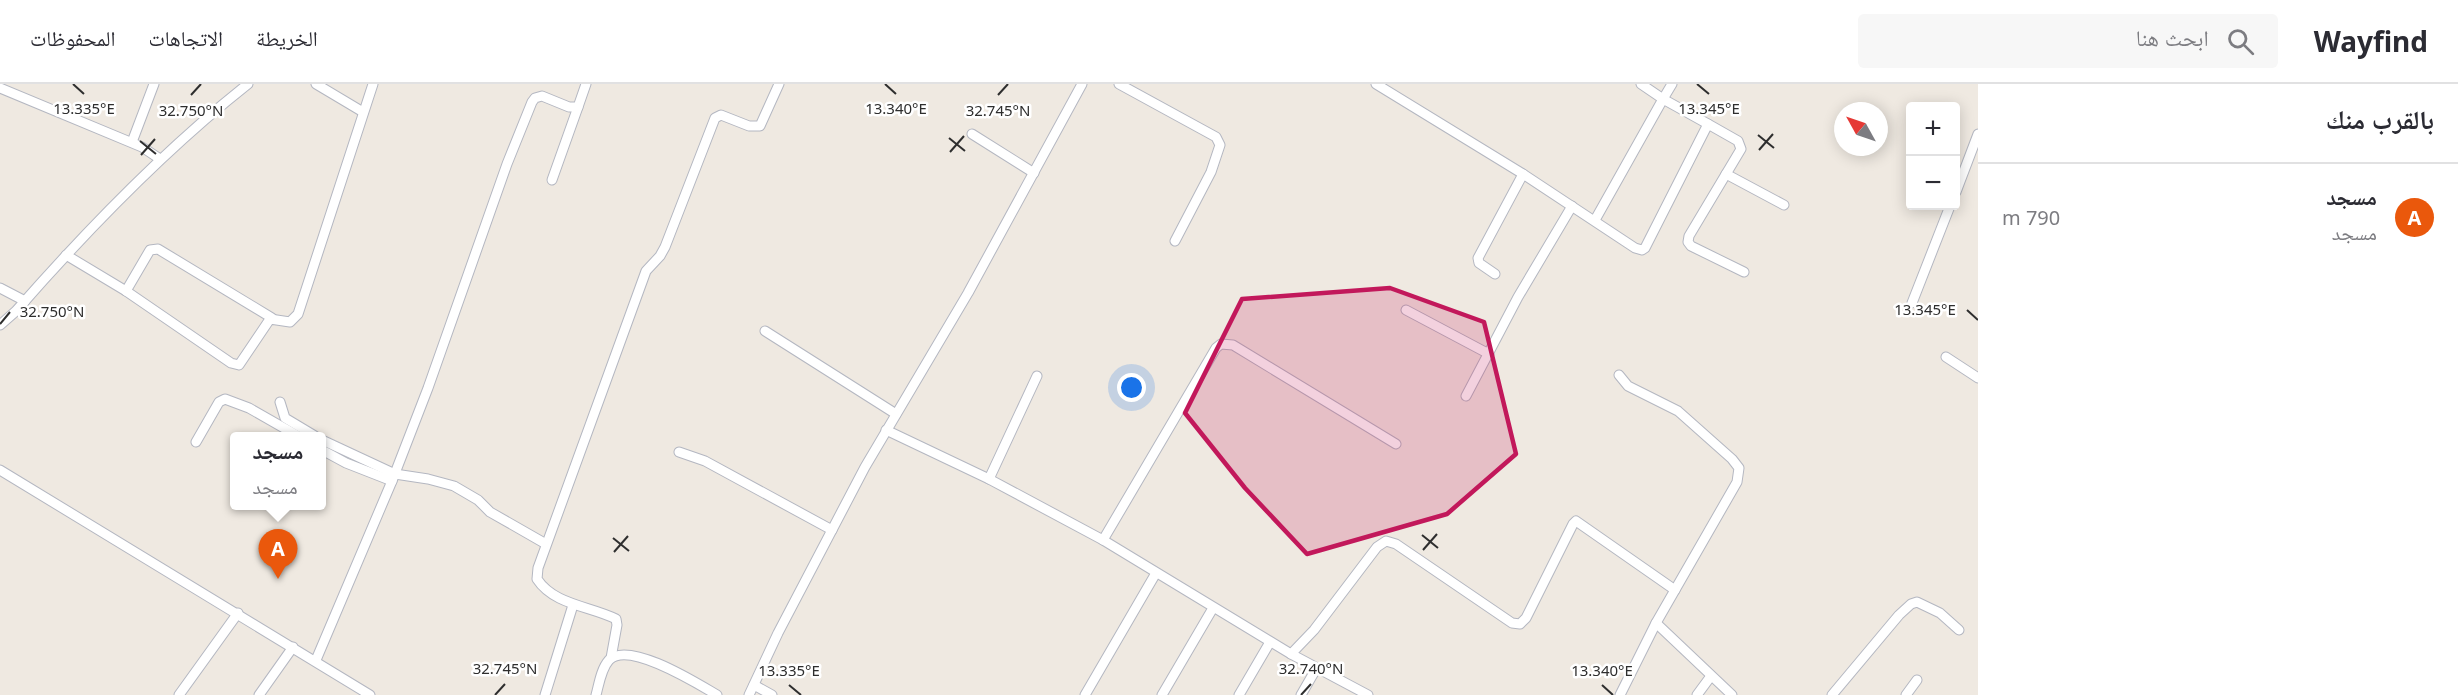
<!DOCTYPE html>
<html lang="ar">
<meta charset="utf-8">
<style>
:root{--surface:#fff;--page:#f7f7f7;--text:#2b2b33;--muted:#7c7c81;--line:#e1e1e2;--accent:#ea580c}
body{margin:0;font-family:"Noto Sans","Noto Naskh Arabic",sans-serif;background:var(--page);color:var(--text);direction:rtl}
.controls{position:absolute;right:18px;top:18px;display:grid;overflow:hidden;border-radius:6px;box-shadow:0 3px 15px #0003}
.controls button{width:54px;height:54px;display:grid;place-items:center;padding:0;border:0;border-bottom:2px solid var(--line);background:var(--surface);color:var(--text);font:30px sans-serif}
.compass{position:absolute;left:1834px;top:18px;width:54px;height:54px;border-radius:50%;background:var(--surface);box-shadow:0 3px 15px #0003;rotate:310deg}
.you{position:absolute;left:1132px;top:304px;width:21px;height:21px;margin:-15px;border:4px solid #fff;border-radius:50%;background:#1a73e8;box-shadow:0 0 0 9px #1a73e833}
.badge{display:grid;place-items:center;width:39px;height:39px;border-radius:50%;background:var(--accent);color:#fff;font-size:20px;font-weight:700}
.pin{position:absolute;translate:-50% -50px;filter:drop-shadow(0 2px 3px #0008)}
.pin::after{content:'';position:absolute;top:32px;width:21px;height:18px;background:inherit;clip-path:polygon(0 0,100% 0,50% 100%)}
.popup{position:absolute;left:230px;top:348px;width:96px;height:78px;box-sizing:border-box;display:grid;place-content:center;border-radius:6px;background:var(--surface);filter:drop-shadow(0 2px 4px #0005);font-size:20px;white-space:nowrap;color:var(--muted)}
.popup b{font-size:22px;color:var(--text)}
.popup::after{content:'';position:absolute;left:50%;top:100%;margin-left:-12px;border:12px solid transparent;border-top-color:var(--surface)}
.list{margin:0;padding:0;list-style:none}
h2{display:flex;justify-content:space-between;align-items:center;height:78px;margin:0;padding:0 24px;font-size:26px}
h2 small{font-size:20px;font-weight:400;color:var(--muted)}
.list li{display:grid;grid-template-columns:39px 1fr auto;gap:18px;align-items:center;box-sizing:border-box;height:108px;padding:0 24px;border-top:2px solid var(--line)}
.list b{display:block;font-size:22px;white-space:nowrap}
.list p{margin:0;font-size:20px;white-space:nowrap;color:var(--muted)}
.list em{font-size:20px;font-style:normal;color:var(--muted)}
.icon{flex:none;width:33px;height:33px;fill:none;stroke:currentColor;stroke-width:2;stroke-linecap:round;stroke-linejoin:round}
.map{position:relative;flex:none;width:1978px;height:611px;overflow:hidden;direction:ltr}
header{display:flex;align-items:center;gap:36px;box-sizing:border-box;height:84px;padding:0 30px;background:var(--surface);border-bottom:2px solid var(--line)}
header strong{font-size:28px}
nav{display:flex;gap:33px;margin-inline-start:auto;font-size:21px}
.search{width:420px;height:54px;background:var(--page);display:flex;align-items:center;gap:15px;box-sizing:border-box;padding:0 21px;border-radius:6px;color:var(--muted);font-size:22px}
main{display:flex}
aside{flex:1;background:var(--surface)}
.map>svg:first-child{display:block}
</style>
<header>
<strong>Wayfind</strong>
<div class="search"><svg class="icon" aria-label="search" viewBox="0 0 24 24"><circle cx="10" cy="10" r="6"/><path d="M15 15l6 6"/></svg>ابحث هنا</div>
<nav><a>الخريطة</a><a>الاتجاهات</a><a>المحفوظات</a></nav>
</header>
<main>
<aside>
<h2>بالقرب منك<small></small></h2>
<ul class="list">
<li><span class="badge">A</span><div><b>مسجد</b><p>مسجد</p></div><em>790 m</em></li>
</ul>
</aside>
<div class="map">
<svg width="1978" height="611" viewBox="0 0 1978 611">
<rect width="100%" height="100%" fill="#efe9e1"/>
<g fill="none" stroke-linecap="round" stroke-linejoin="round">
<g stroke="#b4b7c1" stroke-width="11">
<g id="minor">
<path d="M316 0 363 28"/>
<path d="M1119 0 1216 53 1220 61 1211 88 1175 157"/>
<path d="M1376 0 1523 90 1635 164 1642 166 1645 164 1708 40 1738 57 1741 65 1689 152 1688 158 1691 162 1744 188"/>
<path d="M1641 0 1663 15 1672 0"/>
<path d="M0 4 142 63 160 75"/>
<path d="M972 50 1034 89"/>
<path d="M132 58 154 0"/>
<path d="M1726 90 1784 121"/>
<path d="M552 96 578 23"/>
<path d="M1956 108 1978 50"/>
<path d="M1595 136 1663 15 1708 40"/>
<path d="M66 171 126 207 231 279 239 281 270 235 290 238 298 230 373 0"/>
<path d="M1495 190 1479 179 1478 174 1523 90"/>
<path d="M0 204 25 217"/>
<path d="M126 207 150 166 158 165 272 234"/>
<path d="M1912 219 1950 122"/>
<path d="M1406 226 1489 270"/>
<path d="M0 241 16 227C87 146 163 67 248 0"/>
<path d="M765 247 896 330"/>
<path d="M1946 273 1978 294"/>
<path d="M1619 291 1628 302 1678 327 1732 375 1739 384 1737 398 1656 539 1620 611"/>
<path d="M1466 312 1518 213 1572 122"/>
<path d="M280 318 285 334 315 352"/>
<path d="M886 346 989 395 1103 456 1291 570 1368 611"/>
<path d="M322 356 395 390 428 395 454 402 478 416 490 428 546 460"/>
<path d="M196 358 219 318 225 315 249 324 298 352"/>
<path d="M322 366 346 379 392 397"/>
<path d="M679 368 705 377 832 446"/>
<path d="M0 386 370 611"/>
<path d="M989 395 1037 292"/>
<path d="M1103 456 1216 264 1221 260 1233 261 1396 360"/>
<path d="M1656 539 1732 611"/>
<path d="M1291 570 1314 546 1377 463 1386 457 1396 460 1512 539 1520 540 1526 534 1573 440 1576 437 1675 506"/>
<path d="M611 574 617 541 616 535C590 522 554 521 537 495L538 484 646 187 660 172 665 163 715 34 721 31 749 42H760L779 0"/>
<path d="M316 576 392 397 428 304 507 80 532 18 535 14 542 12 569 23H578L586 0"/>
<path d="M754 601 772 611"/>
<path d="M179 611 238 529"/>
<path d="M259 611 293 563"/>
<path d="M545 611 573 521"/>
<path d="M596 611C599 600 601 585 609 576 629 556 698 600 717 611"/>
<path d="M749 611 778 549 865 383 968 209 1082 0"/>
<path d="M1085 611 1156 489"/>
<path d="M1162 611 1213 524"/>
<path d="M1239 611 1270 558"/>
<path d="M1301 611 1316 585"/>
<path d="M1697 611 1711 592"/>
<path d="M1832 611 1899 531 1911 520 1917 518 1940 529 1959 546"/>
<path d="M1906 611 1917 596"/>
</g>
</g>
<use href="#minor" stroke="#fff" stroke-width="9"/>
</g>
<path fill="#c2185b" fill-opacity="0.2" stroke="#c2185b" stroke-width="4.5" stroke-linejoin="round" d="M1390 204 1484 238 1516 370 1447 430 1307 470 1245 404 1185 329 1242 215Z"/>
<path fill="none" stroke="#2e2e2e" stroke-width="2" d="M73 0 84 10M885 0 896 10M1697 0 1709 10M191 11 201 0M998 11 1008 0M1758 51 1774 64M949 54 965 67M140 57 156 70M1759 66 1773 50M950 68 964 52M141 71 155 55M1967 226 1978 236M0 240 10 228M1422 451 1438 464M613 454 629 467M1423 466 1437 450M614 468 628 452M789 601 801 611M1602 601 1613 611M495 611 505 600M1301 611 1311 600"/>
<g font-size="15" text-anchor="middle" fill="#2e2e2e" stroke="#fff" stroke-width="5" stroke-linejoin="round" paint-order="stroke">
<text x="896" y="30">13.340°E</text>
<text x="1709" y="30">13.345°E</text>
<text x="84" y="30">13.335°E</text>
<text x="191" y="32">32.750°N</text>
<text x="998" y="32">32.745°N</text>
<text x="1925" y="231">13.345°E</text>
<text x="52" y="233">32.750°N</text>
<text x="505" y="590">32.745°N</text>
<text x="1311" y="590">32.740°N</text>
<text x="789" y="592">13.335°E</text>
<text x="1602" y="592">13.340°E</text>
</g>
</svg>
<div class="controls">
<button>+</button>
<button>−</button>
</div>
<svg class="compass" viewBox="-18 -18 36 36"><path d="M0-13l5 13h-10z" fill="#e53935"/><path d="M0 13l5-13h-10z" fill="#7c7c81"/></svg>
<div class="you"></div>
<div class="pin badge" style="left:278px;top:495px">A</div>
<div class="popup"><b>مسجد</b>مسجد</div>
</div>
</main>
